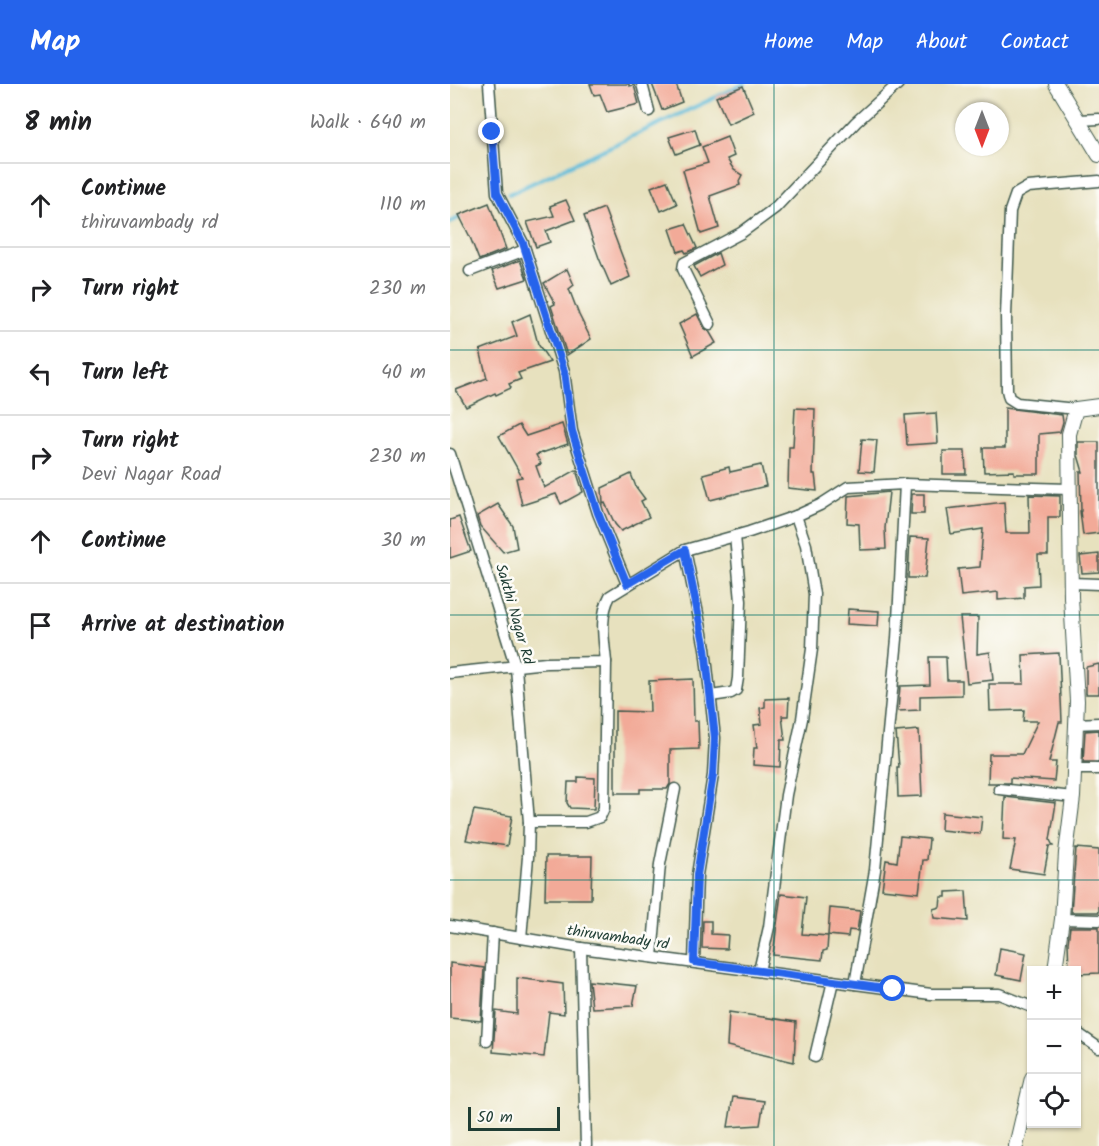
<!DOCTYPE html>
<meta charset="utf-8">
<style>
:root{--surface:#fff;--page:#f6f6f6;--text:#202124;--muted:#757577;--line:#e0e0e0;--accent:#2563eb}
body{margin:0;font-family:Kalam,sans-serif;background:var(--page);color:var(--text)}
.controls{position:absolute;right:18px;bottom:18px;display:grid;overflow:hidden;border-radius:0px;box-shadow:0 2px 4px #0004}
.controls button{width:54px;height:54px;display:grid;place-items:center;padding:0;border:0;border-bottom:2px solid var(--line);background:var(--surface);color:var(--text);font:30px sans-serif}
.compass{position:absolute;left:505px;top:18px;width:54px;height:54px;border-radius:50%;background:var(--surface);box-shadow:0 2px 4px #0004;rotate:180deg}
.scale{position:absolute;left:18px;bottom:15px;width:92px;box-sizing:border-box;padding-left:6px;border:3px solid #1f3d34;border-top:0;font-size:16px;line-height:21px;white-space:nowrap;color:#1f3d34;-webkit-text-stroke:4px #fdfcf7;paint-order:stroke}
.stop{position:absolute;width:18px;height:18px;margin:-14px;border:4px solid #2563eb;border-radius:50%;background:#fff}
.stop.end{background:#2563eb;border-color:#fff;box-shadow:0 2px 6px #0008}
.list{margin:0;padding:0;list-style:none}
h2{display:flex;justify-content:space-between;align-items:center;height:78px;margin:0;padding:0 24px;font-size:26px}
h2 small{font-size:20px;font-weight:400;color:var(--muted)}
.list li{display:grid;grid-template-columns:39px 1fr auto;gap:18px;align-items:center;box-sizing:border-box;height:84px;padding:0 24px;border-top:2px solid var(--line)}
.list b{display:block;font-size:22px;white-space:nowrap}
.list p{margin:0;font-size:20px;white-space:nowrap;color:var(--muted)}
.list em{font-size:20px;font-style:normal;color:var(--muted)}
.icon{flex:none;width:33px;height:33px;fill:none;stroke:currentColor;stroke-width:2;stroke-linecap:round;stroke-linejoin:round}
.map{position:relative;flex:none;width:649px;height:1062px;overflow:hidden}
header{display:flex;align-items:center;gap:36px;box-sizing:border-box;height:84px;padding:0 30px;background:var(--accent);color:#fff}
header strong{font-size:28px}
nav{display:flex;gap:33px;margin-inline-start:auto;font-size:21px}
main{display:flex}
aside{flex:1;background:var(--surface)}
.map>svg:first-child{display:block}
</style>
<header>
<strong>Map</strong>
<nav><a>Home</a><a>Map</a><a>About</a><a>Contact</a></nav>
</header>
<main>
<aside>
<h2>8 min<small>Walk · 640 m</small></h2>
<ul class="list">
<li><svg class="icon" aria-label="ahead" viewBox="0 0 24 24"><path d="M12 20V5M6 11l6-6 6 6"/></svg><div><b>Continue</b><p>thiruvambady rd</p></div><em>110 m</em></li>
<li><svg class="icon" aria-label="right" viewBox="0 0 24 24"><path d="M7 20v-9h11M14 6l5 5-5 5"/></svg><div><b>Turn right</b></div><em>230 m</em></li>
<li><svg class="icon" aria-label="left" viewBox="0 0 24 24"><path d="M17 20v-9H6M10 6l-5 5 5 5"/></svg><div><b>Turn left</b></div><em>40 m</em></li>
<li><svg class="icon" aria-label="right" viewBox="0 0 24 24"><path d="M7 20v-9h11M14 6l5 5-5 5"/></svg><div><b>Turn right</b><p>Devi Nagar Road</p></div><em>230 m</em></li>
<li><svg class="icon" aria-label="ahead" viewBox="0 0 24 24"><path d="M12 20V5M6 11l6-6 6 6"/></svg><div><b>Continue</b></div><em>30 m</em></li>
<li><svg class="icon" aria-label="arrive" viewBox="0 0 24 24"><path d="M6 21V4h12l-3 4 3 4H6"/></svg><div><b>Arrive at destination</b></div></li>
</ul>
</aside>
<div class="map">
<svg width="649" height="1062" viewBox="0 0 649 1062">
<rect width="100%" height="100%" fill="#fdfcf7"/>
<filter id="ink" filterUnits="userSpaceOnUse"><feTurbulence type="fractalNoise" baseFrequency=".0167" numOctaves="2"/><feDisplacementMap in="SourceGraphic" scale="12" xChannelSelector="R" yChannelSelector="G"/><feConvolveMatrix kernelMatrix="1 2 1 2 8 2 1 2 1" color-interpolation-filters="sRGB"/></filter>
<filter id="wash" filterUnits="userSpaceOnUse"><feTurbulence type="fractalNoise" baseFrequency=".008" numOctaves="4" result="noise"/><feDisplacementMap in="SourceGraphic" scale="24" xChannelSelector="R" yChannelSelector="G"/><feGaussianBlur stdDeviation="1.35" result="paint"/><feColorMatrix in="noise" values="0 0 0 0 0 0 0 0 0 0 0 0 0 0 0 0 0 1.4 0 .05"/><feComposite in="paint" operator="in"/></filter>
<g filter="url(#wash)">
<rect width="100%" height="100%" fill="#e7e1be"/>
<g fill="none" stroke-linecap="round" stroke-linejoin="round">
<g stroke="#5bbbd9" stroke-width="4">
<path d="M59 110 294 0"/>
<path d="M0 138 13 132"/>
</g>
</g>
<g id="blocks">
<g fill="#f2aa98">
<path d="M140 0H179V2L184 1 189 20 157 28 150 10 144 11Z"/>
<path d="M202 0H226L232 18 212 26Z"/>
<path d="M293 2 304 28 278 40 266 13Z"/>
<path d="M245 45 250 61 226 70 219 53Z"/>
<path d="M277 53 284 72 277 75 284 86 292 91 289 97 290 101 260 112 269 144 251 150 233 86 258 79 252 63Z"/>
<path d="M217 97 227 120 211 127 201 103Z"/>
<path d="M116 116 125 136 96 147 100 158 86 163 77 138 104 132 100 122Z"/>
<path d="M39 119 56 165 29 176 20 153 9 131Z"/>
<path d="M154 124 180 193 161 202 149 174 134 132Z"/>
<path d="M236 140 247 164 236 169 234 166 228 168 220 145Z"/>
<path d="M268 169 272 181 250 193 244 182Z"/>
<path d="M70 176 77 195 49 204 42 187Z"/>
<path d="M117 185 124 201 119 205 129 231 141 255 117 271 101 222 105 220 94 199Z"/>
<path d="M80 230 88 260 100 278 68 289 71 295 59 300 61 304 46 311 45 309 16 323 6 306 37 294 30 266 67 252 62 238Z"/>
<path d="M247 230 254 244 259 247 266 259 243 272 229 240Z"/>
<path d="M345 324 365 325 363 390H365L367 407 338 404 339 363H343Z"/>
<path d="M555 324 612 331 613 338 610 348 589 350V390H564V387L534 388 533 364H555Z"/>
<path d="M486 329 488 359 457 361 455 331Z"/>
<path d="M112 340 118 360 86 371 91 380 86 382 94 404 126 386 133 408 111 420 106 410 72 421 66 394 72 393 49 352 69 341 76 352Z"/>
<path d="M412 355 427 356 424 388 409 387Z"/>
<path d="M628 358H649V449L633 451 630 427H631L630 388H633L628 371Z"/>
<path d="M493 367H515L516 390H493Z"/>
<path d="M311 381 316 402 260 416 253 390 279 383 280 388Z"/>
<path d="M181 390 186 403 195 415 191 417 199 433 171 447 165 440 155 419 153 420 152 404Z"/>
<path d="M439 408 435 444 436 465 410 466 409 440 397 439 398 412Z"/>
<path d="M462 410H474V430H461Z"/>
<path d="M579 411 610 412V433H598V471H588L589 501 574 502V514L548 516V508L511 512 508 485 530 483 533 445 501 450 497 425 554 418 556 449H580Z"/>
<path d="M48 420 63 442 67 464 53 468 30 442 27 432Z"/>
<path d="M9 433 21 467 0 474V436Z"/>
<path d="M460 453 479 454 475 494H458Z"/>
<path d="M649 470V488L632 489 630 472Z"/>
<path d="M398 525 429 527 428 542 397 540Z"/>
<path d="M510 533H528L527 570 540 568 543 596 517 599Z"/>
<path d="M609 569 612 638H609L599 678H606L604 697 560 694V699H538L539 670H572L588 637H573L574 626 540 627 539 600H574L573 571Z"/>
<path d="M479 573H496L497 596H512V611L470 612V626L448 627 450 602 480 601Z"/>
<path d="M649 580V610H636V583Z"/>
<path d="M243 595 244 637H248L249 665 220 666V700L217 705H190V709H165V627L200 628 199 597Z"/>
<path d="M339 614 338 632H332L335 656H331L330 683 303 681 304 664H307L304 641 312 640 310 624 315 623V615Z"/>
<path d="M469 646 472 712 448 713 447 683H449L446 648Z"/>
<path d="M649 646V678H633L635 647Z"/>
<path d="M128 693 145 694 144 725 120 724 117 719 118 698H128Z"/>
<path d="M555 713 606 719 600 756 603 762H599L594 790 560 785 566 756 553 755Z"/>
<path d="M24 726 62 732 57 762 16 756Z"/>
<path d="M492 729 532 733 530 750 491 746Z"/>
<path d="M450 752 479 755 477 776H473L469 809 432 805 436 776 447 778Z"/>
<path d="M626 764 649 766V828H621Z"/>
<path d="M96 772H142L141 815H95Z"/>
<path d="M516 807 518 837 484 834 483 825 490 823 491 813H496V808Z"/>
<path d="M331 810 356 813 352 850 378 852 377 866 373 867 372 876 323 871Z"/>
<path d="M380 824 410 827 407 847 399 846 398 853 378 851Z"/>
<path d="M253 837H261V850L278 851 277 865 252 864Z"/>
<path d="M620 843H649V889L627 890V886H619L618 859Z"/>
<path d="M550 864 576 869 571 896 546 891Z"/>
<path d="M0 879 34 884 31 937 0 934Z"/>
<path d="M67 894 113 900 114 930 99 928 94 973 43 968 46 927 67 930Z"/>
<path d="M139 897 187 902 183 922 142 924Z"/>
<path d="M279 928 346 938 344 978 277 962Z"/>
<path d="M283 1013 314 1017 310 1041 278 1043Z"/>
</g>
</g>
</g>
<g filter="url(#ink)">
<use href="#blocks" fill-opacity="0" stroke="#3d5649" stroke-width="1.5"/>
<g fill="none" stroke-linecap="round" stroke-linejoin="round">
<g stroke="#3d5649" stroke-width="13">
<g id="minor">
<path d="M39 0 47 109 73 159 114 287 122 347 148 429 177 500"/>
<path d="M192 0 199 27"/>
<path d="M629 36 649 35"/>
<path d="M20 187 75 166"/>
<path d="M260 240 233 185 234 179 291 149 325 124 406 38 448 0"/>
<path d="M626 325 567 319 559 314 557 306 556 232 560 127 566 110 578 103 649 97"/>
<path d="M0 370 66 584 79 738"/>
<path d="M235 466 255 564 265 654 263 691 247 791 244 878"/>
<path d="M621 499 649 500"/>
<path d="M0 589 96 579 156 578C154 556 149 532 160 512L235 466 299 448 346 432 370 421 398 403 455 400 619 405"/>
<path d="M261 612 281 609 286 606 288 594 291 517 285 452"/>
<path d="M625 640 649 639"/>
<path d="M625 685H649"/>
<path d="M549 705 623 713"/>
<path d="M612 835 649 836"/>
<path d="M0 842 131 864 481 910H549L582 923"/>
<path d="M71 854 78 773 79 738H136L150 733 154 724 156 578"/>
<path d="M131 864 136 1062"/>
<path d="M202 873 210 780 225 705"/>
<path d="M309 887 319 843 336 711 352 635 362 565 364 510 356 461 346 432"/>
<path d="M405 900 425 786 433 701 447 555 455 400"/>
<path d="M626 948 649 964"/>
<path d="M37 957 43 849"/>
<path d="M365 973 383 897"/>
</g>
</g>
<g stroke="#3d5649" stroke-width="16">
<g id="tertiary">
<path d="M606 0 649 71"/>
<path d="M605 886 612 835 616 769 623 713 627 617 621 513 619 350 626 325 649 322"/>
<path d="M566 1062 582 994"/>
</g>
</g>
<use href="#minor" stroke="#fff" stroke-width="10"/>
<use href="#tertiary" stroke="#fff" stroke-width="14"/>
</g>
</g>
<g fill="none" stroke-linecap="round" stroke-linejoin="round" filter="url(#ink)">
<path stroke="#2563eb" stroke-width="8" d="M42 48 47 109 73 159 114 287 122 347 148 429 177 500 235 466 255 564 265 654 263 691 247 791 244 878 443 905"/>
</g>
<path fill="none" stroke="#0f766e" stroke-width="1.5" stroke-opacity="0.55" d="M324 0V1062M0 266H649M0 531H649M0 796H649"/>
<g text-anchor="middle" stroke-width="5" stroke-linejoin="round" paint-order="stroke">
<g font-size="15" fill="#1f3d34" stroke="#fdfcf7">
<text transform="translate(65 530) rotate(74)" y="5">Sakthi Nagar Rd</text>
<text transform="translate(168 853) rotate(8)" y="5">thiruvambady rd</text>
</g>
</g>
</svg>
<div class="controls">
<button>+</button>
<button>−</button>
<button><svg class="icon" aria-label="locate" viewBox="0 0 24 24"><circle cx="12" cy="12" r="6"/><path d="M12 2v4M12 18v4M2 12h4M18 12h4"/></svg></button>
</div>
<svg class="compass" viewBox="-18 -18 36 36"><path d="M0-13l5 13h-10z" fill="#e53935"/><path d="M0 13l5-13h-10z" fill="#757577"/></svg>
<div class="scale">50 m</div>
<div class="stop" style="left:443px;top:905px"></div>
<div class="stop end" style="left:42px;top:48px"></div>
</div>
</main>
